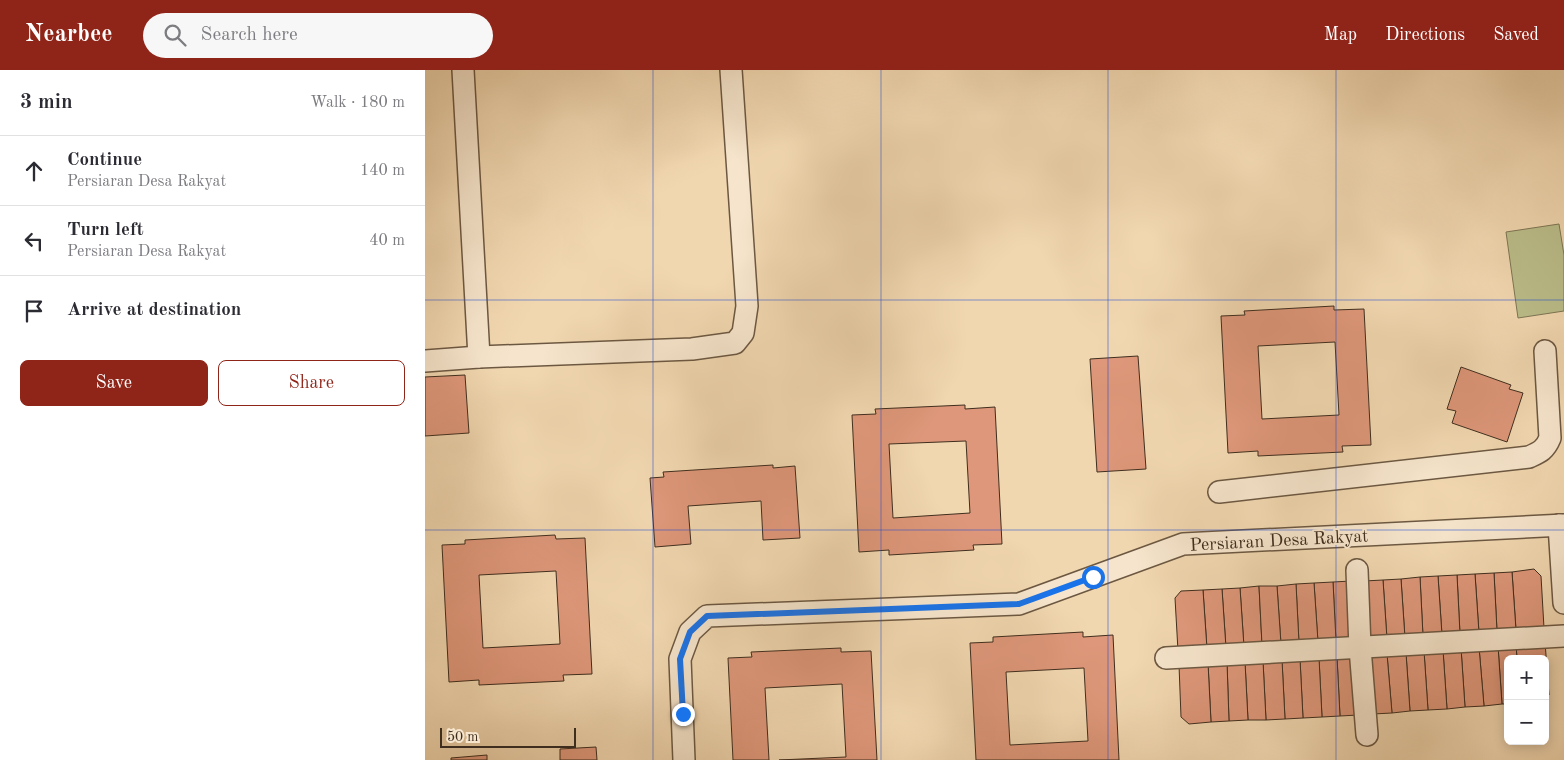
<!DOCTYPE html>
<meta charset="utf-8">
<style>
:root{--surface:#fff;--page:#f7f7f7;--text:#2b2b33;--muted:#7c7c81;--line:#e1e1e2;--accent:#8f2418}
body{margin:0;font-family:"Old Standard TT",serif;background:var(--page);color:var(--text)}
.controls{position:absolute;right:15px;bottom:15px;display:grid;overflow:hidden;border-radius:8px;box-shadow:0 2px 12px #0003}
.controls button{width:45px;height:45px;display:grid;place-items:center;padding:0;border:0;border-bottom:1px solid var(--line);background:var(--surface);color:var(--text);font:25px sans-serif}
.scale{position:absolute;left:15px;bottom:12px;width:136px;box-sizing:border-box;padding-left:5px;border:2px solid #3f2e1e;border-top:0;font-size:14px;line-height:18px;white-space:nowrap;color:#3f2e1e;-webkit-text-stroke:4px #f6e5cc;paint-order:stroke}
.stop{position:absolute;width:15px;height:15px;margin:-11px;border:4px solid #1a73e8;border-radius:50%;background:#fff}
.stop.end{background:#1a73e8;border-color:#fff;box-shadow:0 1px 5px #0008}
.list{margin:0;padding:0;list-style:none}
h2{display:flex;justify-content:space-between;align-items:center;height:65px;margin:0;padding:0 20px;font-size:21px}
h2 small{font-size:16px;font-weight:400;color:var(--muted)}
.list li{display:grid;grid-template-columns:32px 1fr auto;gap:15px;align-items:center;box-sizing:border-box;height:70px;padding:0 20px;border-top:1px solid var(--line)}
.list b{display:block;font-size:19px;white-space:nowrap}
.list p{margin:0;font-size:16px;white-space:nowrap;color:var(--muted)}
.list em{font-size:16px;font-style:normal;color:var(--muted)}
.actions{display:flex;gap:10px;padding:15px 20px}
.actions a{flex:1;padding:11px 0;border:1px solid var(--accent);border-radius:8px;text-align:center;font-size:18px;color:var(--accent)}
.actions .main{background:var(--accent);color:#fff}
.icon{flex:none;width:28px;height:28px;fill:none;stroke:currentColor;stroke-width:2;stroke-linecap:round;stroke-linejoin:round}
.map{position:relative;flex:none;width:1139px;height:690px;overflow:hidden}
header{display:flex;align-items:center;gap:30px;box-sizing:border-box;height:70px;padding:0 25px;background:var(--accent);color:#fff}
header strong{font-size:24px}
nav{display:flex;gap:28px;margin-inline-start:auto;font-size:18px}
.search{width:350px;height:45px;background:var(--page);display:flex;align-items:center;gap:12px;box-sizing:border-box;padding:0 18px;border-radius:28px;color:var(--muted);font-size:19px}
main{display:flex}
aside{flex:1;background:var(--surface)}
.map>svg:first-child{display:block}
</style>
<header>
<strong>Nearbee</strong>
<div class="search"><svg class="icon" aria-label="search" viewBox="0 0 24 24"><circle cx="10" cy="10" r="6"/><path d="M15 15l6 6"/></svg>Search here</div>
<nav><a>Map</a><a>Directions</a><a>Saved</a></nav>
</header>
<main>
<aside>
<h2>3 min<small>Walk · 180 m</small></h2>
<ul class="list">
<li><svg class="icon" aria-label="ahead" viewBox="0 0 24 24"><path d="M12 20V5M6 11l6-6 6 6"/></svg><div><b>Continue</b><p>Persiaran Desa Rakyat</p></div><em>140 m</em></li>
<li><svg class="icon" aria-label="left" viewBox="0 0 24 24"><path d="M17 20v-9H6M10 6l-5 5 5 5"/></svg><div><b>Turn left</b><p>Persiaran Desa Rakyat</p></div><em>40 m</em></li>
<li><svg class="icon" aria-label="arrive" viewBox="0 0 24 24"><path d="M6 21V4h12l-3 4 3 4H6"/></svg><div><b>Arrive at destination</b></div></li>
</ul>
<div class="actions"><a class="main">Save</a><a>Share</a></div>
</aside>
<div class="map">
<svg width="1139" height="690" viewBox="0 0 1139 690">
<rect width="100%" height="100%" fill="#f1d7b0"/>
<filter id="stains"><feTurbulence type="fractalNoise" baseFrequency=".004" numOctaves="4"/><feColorMatrix values="0 0 0 0 .2 0 0 0 0 .09 0 0 0 0 .02 0 0 0 .5 -.17"/></filter>
<radialGradient id="worn" r=".72"><stop offset=".6" stop-color="#630" stop-opacity="0"/><stop offset="1" stop-color="#630" stop-opacity=".3"/></radialGradient>
<path fill="#bbbe8b" stroke="#7d7654" d="M1134 154 1139 185V241L1093 248 1081 162Z"/>
<g fill="#de977a" stroke="#3f2e1e" fill-rule="evenodd">
<path d="M909 236V240L939 239 946 375 917 376 918 382 833 386V381L803 383 796 246 820 245 819 241ZM910 272 914 345 837 349 833 276Z"/>
<path d="M713 286 721 399 672 402 665 289Z"/>
<path d="M1036 297 1086 315 1084 319 1098 323 1082 372 1027 353 1031 341 1022 339Z"/>
<path d="M40 305 44 363 0 366V307Z"/>
<path d="M540 335V339L570 337 577 474 548 475 549 480 464 485V480L434 482 427 345 451 344 450 339ZM541 371 545 443 468 448 464 374Z"/>
<path d="M348 395V398L370 396 375 468 338 470 336 431 263 436 266 474 230 477 225 408 239 407 238 402Z"/>
<path d="M130 465 131 469 160 468 167 604 138 605 139 611 54 615V610L24 612 17 475 40 474V470ZM131 501 135 574 58 578 54 505Z"/>
<path d="M1109 499 1116 506 1119 558 1091 560 1087 502Z"/>
<path d="M1087 502 1091 560 1072 561 1069 503Z"/>
<path d="M1069 503 1072 561 1054 563 1050 504Z"/>
<path d="M1050 504 1054 563 1035 564 1032 505Z"/>
<path d="M1032 505 1035 564 1017 565 1013 506Z"/>
<path d="M1013 506 1017 565 998 566 995 507Z"/>
<path d="M995 507 998 566 980 568 976 509Z"/>
<path d="M976 509 980 568 962 569 958 510Z"/>
<path d="M958 510 962 569 943 570 939 511Z"/>
<path d="M926 511 930 570 911 571 908 512Z"/>
<path d="M908 512 911 571 893 572 889 513Z"/>
<path d="M889 513 893 572 874 573 871 514Z"/>
<path d="M871 514 874 573 856 574 852 516Z"/>
<path d="M834 516 837 575 819 577 815 518Z"/>
<path d="M834 516H852L856 574 837 575Z"/>
<path d="M815 518 819 577 801 578 797 519Z"/>
<path d="M797 519 801 578 782 579 778 520Z"/>
<path d="M778 520 782 579 753 581 750 528 756 521Z"/>
<path d="M658 562V567L688 565 694 690H551L545 573 568 572V567ZM659 598 663 671 585 675 581 602Z"/>
<path d="M1120 572 1124 625 1120 629V589H1092L1091 574Z"/>
<path d="M1091 574 1092 589H1083V634H1077L1073 576Z"/>
<path d="M1073 576 1077 634 1059 636 1054 577Z"/>
<path d="M1054 577 1059 636 1040 637 1036 578Z"/>
<path d="M416 578V582L446 581 452 690H354L421 687 417 614 340 618 344 690H308L303 588 327 587 326 582Z"/>
<path d="M1036 578 1040 637 1022 639 1018 580Z"/>
<path d="M1018 580 1022 639 1003 640 999 581Z"/>
<path d="M999 581 1003 640 985 641 981 583Z"/>
<path d="M981 583 985 641 967 643 962 584Z"/>
<path d="M962 584 967 643 948 644 944 586Z"/>
<path d="M931 586 933 645 915 646 912 587Z"/>
<path d="M912 587 915 646 897 647 894 588Z"/>
<path d="M894 588 897 647 878 648 875 589Z"/>
<path d="M875 589 878 648 860 649 857 590Z"/>
<path d="M857 590 860 649 841 650 838 591Z"/>
<path d="M838 591 841 650H823L820 592Z"/>
<path d="M802 592H820L823 650 804 651Z"/>
<path d="M802 592 804 651 786 652 783 593Z"/>
<path d="M783 593 786 652 764 654 756 647 754 595Z"/>
<path d="M171 677 172 690H135V679Z"/>
<path d="M62 685V690H26V688Z"/>
</g>
<g fill="none" stroke-linecap="round" stroke-linejoin="round">
<g stroke="#6c5842" stroke-width="24">
<g id="minor">
<path d="M38 0 54 287"/>
<path d="M0 291 54 287 267 279 310 273 318 263 322 236 306 0"/>
<path d="M794 422 1104 387C1115 382 1120 380 1125 368L1120 281"/>
<path d="M1134 455 1139 533"/>
<path d="M932 500 935 578 942 665"/>
<path d="M741 588 1139 566"/>
<path d="M259 690 255 589 265 562 282 546 594 534 758 474 1139 455"/>
</g>
</g>
<use href="#minor" stroke="#f6e5cc" stroke-width="21"/>
</g>
<g fill="none" stroke-linecap="round" stroke-linejoin="round">
<path stroke="#1a73e8" stroke-width="6" d="M258 644 255 589 265 562 282 546 594 534 668 507"/>
</g>
<path fill="none" stroke="#1d4ed8" stroke-width="1" stroke-opacity="0.55" d="M228 0V690M456 0V690M683 0V690M911 0V690M0 230H1139M0 460H1139"/>
<g text-anchor="middle" stroke-width="4" stroke-linejoin="round" paint-order="stroke">
<g font-size="18" fill="#3f2e1e" stroke="#f6e5cc">
<text transform="translate(854 470) rotate(-3)" y="6">Persiaran Desa Rakyat</text>
</g>
</g>
<rect width="100%" height="100%" filter="url(#stains)"/>
<rect width="100%" height="100%" fill="url(#worn)"/>
</svg>
<div class="controls">
<button>+</button>
<button>−</button>
</div>
<div class="scale">50 m</div>
<div class="stop" style="left:668px;top:507px"></div>
<div class="stop end" style="left:258px;top:644px"></div>
</div>
</main>
